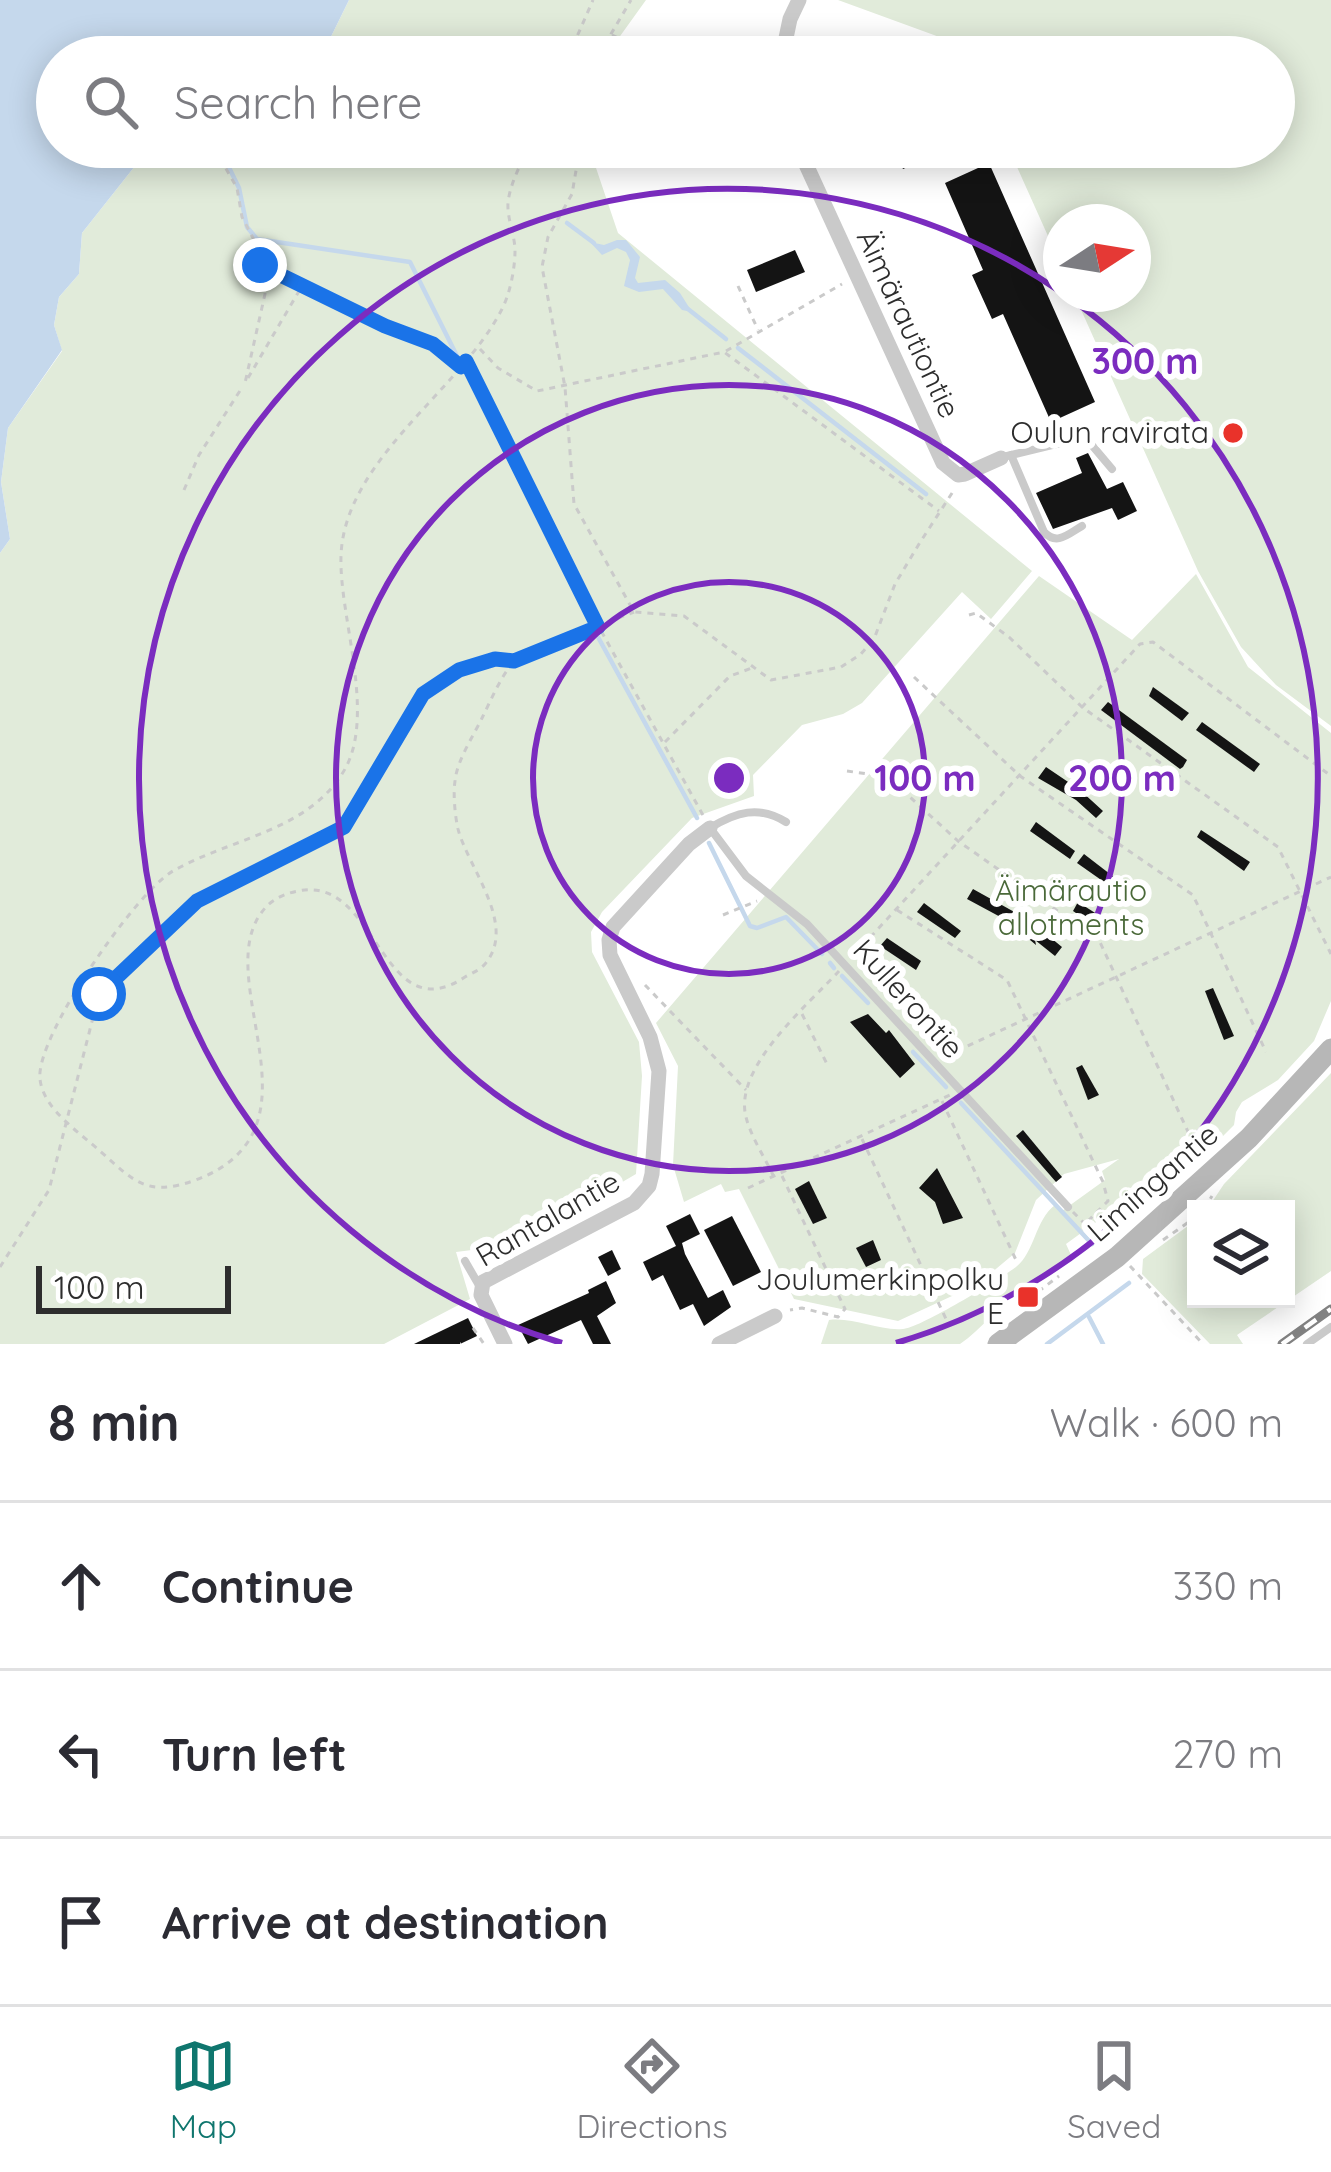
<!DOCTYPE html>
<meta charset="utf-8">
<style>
:root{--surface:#fff;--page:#f7f7f7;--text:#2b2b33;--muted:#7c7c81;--line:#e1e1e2;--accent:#0f766e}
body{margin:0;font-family:Quicksand,sans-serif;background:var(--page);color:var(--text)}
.controls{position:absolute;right:36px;bottom:36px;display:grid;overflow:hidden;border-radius:0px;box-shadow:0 6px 30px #0003}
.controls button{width:108px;height:108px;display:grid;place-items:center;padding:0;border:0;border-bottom:3px solid var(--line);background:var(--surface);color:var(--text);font:60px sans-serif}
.compass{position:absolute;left:1043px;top:204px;width:108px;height:108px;border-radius:50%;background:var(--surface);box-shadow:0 6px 30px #0003;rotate:78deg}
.scale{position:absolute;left:36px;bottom:30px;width:195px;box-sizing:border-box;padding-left:12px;border:6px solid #2d2d2d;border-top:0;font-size:33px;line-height:42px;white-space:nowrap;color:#2d2d2d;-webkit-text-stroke:9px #fff;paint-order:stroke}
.stop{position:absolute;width:36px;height:36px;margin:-27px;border:9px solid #1a73e8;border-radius:50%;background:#fff}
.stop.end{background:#1a73e8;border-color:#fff;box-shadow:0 3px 12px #0008}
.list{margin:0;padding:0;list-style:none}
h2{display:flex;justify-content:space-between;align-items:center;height:156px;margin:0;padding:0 48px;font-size:51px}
h2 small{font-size:39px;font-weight:400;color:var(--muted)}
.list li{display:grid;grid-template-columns:78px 1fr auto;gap:36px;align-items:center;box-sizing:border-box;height:168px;padding:0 48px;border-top:3px solid var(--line)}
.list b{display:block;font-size:45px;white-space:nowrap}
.list em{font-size:39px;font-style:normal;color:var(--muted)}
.icon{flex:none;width:66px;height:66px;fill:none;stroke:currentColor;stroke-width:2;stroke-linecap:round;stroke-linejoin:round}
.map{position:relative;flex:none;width:1331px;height:1344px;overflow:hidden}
.search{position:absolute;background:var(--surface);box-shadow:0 6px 30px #0003;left:36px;right:36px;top:36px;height:132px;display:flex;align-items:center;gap:30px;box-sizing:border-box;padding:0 42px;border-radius:66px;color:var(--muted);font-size:45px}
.sheet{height:660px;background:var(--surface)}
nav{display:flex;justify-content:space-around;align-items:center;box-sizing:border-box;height:168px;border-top:3px solid var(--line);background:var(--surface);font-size:33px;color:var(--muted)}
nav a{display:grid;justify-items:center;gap:6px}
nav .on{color:var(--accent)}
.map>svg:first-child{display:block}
</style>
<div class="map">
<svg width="1331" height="1344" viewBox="0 0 1331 1344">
<rect width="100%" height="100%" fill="#fff"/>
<g fill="#e1ebda">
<path d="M349 0H646L618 39 614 57H321Z"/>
<path d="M838 0H1331V726L1276 685 1241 647 1198 571 1074 294H1133V222H1061V265L1008 147H1274V57H977L975 50Z"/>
<path d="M150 147H597L594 162 618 233 1032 571 991 619 962 592 862 703 843 714 802 725 753 775 754 796 692 818 602 912 591 932 592 952 639 1042 642 1076 636 1174 484 1263 472 1250 456 1252 470 1299 384 1344H0V553L10 539 1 482 8 428 62 351 54 325 59 297 79 274 82 233Z"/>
<path d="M1196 574 1248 667 1331 733V1001L1314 1041 1278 1080 1242 1102 1236 1112 1234 1125 1222 1137 1180 1155 1137 1206 1119 1219 1099 1220 1066 1244 1071 1255C1060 1275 1043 1274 1025 1286 1001 1302 984 1328 960 1344H821L829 1320C854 1317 878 1331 903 1329 920 1328 1000 1279 1016 1267 1035 1252 1035 1220 1055 1205L1062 1211 1105 1180 1102 1171 1119 1159 1064 1174 1036 1200 1015 1253 978 1284 898 1321 794 1299 739 1189 725 1192 721 1184 684 1202 673 1165 678 1066 656 1023 1039 576 1132 640Z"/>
<path d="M1331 1073V1271L1237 1335 1243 1344H1210L1142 1274 1143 1259 1196 1220V1299H1286V1209L1208 1208 1224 1184Z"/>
</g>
<g fill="#c5d8ec">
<path d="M0 0H349L321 57H57V147H150L82 233 79 274 59 297 54 325 62 350 8 428 1 482 10 539 0 553Z"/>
<path d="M617 240H626L640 257 635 278 638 283 665 280 680 293 692 312 682 310 663 289 639 292 624 286 630 260 626 252 617 248 602 255 590 242 604 245Z"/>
</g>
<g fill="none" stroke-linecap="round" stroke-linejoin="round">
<g stroke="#c5d8ec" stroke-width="4.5">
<path d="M219 147 239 188 247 227 257 239 410 262 459 360"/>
<path d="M567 223 594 243"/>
<path d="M688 309 726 339"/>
<path d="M738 348 926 494"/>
<path d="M465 369 592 625"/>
<path d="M598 637 697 818"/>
<path d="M709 843 750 926 757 928 786 917 822 954"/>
<path d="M830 963 834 968"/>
<path d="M842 976 868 1003"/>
<path d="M913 1052 946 1087"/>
<path d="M961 1103 1092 1244"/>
<path d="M1089 1317 1103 1344"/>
<path d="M1047 1344 1129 1283"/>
</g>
</g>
<g fill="#141414">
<path d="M893 147H952L903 169Z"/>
<path d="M989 163 1095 402 1051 422 1003 314 992 319 972 275 983 270 945 183Z"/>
<path d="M795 250 805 272 756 292 747 270Z"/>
<path d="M1088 453 1107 489 1123 482 1137 511 1118 520 1112 508 1053 529 1036 493 1082 473 1076 458Z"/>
<path d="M1153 687 1189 713 1182 721 1149 696Z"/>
<path d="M1108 702 1187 760 1183 767 1180 769 1101 710Z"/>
<path d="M1202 722 1260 764 1254 772 1196 730Z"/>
<path d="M1046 767 1080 790 1103 811 1096 818 1076 800 1038 778Z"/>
<path d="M1036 822 1075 851 1070 859 1030 831Z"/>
<path d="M1201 830 1250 862 1244 871 1197 837Z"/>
<path d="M1084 854 1119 881 1114 889 1077 863Z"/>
<path d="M973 889 1029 920 1062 947 1055 956 1035 940 1036 945 1006 920 967 899Z"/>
<path d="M1078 902 1114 925 1107 934 1073 911Z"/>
<path d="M924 903 961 931 955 938 917 912Z"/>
<path d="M887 938 921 961 916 970 880 946Z"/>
<path d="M1213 988 1234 1036 1224 1040 1205 991Z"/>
<path d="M868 1014 886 1033 889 1030 915 1064 900 1078 850 1022Z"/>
<path d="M1082 1065 1099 1095 1088 1100 1076 1068Z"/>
<path d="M1023 1130 1062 1177 1056 1182 1016 1136Z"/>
<path d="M937 1168 963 1218 943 1224 935 1202 919 1188Z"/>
<path d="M809 1181 827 1218 813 1224 795 1189Z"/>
<path d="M690 1214 700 1234 682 1243 685 1254 708 1298 723 1290 731 1307 704 1326 693 1304 680 1310 663 1275 652 1281 643 1262 676 1246 666 1226Z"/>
<path d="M732 1216 761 1272 733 1286 704 1230Z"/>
<path d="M873 1240 881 1260 866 1267 856 1248Z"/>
<path d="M612 1250 621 1269 608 1276 598 1257Z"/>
<path d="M606 1281 616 1303 597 1316 611 1344H593L581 1320 528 1344 518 1325 589 1293 588 1290Z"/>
<path d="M468 1318 477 1336 460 1344H414Z"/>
</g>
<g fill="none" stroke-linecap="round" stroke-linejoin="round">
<g stroke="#cacaca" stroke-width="3" stroke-dasharray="6 6" stroke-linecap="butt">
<path d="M612 35 640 48"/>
<path d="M568 57 593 0"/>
<path d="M603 57 611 34 631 0"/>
<path d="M528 147C521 165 510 183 508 203 507 219 515 235 515 251 515 268 510 294 502 309 461 390 344 460 341 556 339 617 376 713 345 769 310 831 231 838 173 871 137 891 35 1037 40 1079 43 1109 79 1132 100 1151 134 1181 146 1197 193 1181 336 1130 203 975 266 907 274 898 287 893 298 891 378 874 381 1033 465 977 472 973 480 970 485 964 518 925 468 868 458 829 455 816 453 794 455 781 457 760 474 735 483 716 491 700 501 676 513 663 525 652 612 621 634 612"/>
<path d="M580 147 572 194 548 237 542 267 565 387 574 504 634 612 684 616 771 680 841 667 861 654 874 639 895 584 919 544 954 490"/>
<path d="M220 158 237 188 242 217 254 240 265 294 245 383"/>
<path d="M261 266 385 326 433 343 460 366"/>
<path d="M738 286 758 330"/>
<path d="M480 349 498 368 537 391 724 352 939 511"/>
<path d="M726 351 842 284"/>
<path d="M467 363 599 627 704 817"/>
<path d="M248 378 302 286"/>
<path d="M184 490 199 455 243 386"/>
<path d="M969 615 976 613 1009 637 1082 707 1278 847 1331 954"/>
<path d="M914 677 1020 776 1193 895 1266 1052"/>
<path d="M665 742 730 676 752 668"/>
<path d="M847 771 888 777 958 841 1099 940 1190 1136"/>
<path d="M897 910 1007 980 1103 1182 1108 1201 1085 1224"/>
<path d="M723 915 757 901"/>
<path d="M854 955 1140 644 1153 642 1331 776"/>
<path d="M645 985 746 1090"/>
<path d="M802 1014 827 1064"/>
<path d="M946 1056 1331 877"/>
<path d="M942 1101 1016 1260"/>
<path d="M862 1139 946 1319"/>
<path d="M782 1176 845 1309 838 1317 802 1308 790 1310"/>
<path d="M774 1177C765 1158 751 1137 746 1117 733 1067 809 1004 839 971"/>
<path d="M748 1188 952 1094"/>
<path d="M1204 1209 1212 1196"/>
<path d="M1073 1212 1105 1244"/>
<path d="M1163 1240 1196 1217"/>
<path d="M1130 1266 1203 1344"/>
<path d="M0 1267 49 1190 99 994 197 901 344 827 423 694 459 670 495 659 510 661"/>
<path d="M1019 1306 1059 1276"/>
<path d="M473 1328 484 1344"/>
<path d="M460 1344H461"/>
</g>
<g stroke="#cacaca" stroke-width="8">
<path d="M1011 455 1044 532C1057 546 1068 534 1082 526"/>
<path d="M1003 457 1085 437 1112 469"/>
<path d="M786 822C759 805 736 812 710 828L746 876 807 924 1068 1207"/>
<path d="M465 1261 480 1287"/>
<path d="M1307 1344 1331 1327"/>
</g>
<g stroke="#cacaca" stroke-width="15">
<path d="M782 57 790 19 799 0"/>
<path d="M798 147 943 463 958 475 965 474 1001 458"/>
<path d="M505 1344 481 1295 483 1282 634 1203 649 1186 652 1174 659 1071 650 1037 610 955 609 940 613 927 689 844 710 828"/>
<path d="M719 1344 775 1316"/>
</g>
<path stroke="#b7b7b7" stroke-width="21" d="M998 1344 1117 1257 1249 1138 1331 1049"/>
<g stroke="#828282" stroke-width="9">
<path id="rail" d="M1282 1344 1331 1309"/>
</g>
<use href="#rail" stroke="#fff" stroke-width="4.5" stroke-dasharray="14" stroke-linecap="butt"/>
</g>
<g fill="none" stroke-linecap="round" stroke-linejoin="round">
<path stroke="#1a73e8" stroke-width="15" d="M99 994 197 901 344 827 423 694 459 670 495 659 514 661 598 627 466 361 461 367 433 344 385 326 260 265"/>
</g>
<g fill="none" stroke="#7b2cbf" stroke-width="6">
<circle cx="729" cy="778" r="196"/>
<circle cx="729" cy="778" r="393"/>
<path d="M562 1343A589 589 0 1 1 1058 290M1067 296A589 589 0 0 1 896 1343"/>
</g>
<g fill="#e9322a" stroke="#fff" stroke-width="4.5">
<circle cx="1233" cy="433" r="12"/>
<rect x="1016" y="1285" width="24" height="24" rx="6"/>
</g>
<g text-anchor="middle" stroke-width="12" stroke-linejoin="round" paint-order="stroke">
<g font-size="30" fill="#2d2d2d" stroke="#fff">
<text transform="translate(908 324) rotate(65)" y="10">Äimärautiontie</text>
<text transform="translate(908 999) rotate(48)" y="10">Kullerontie</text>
<text transform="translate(1153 1183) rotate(-41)" y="10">Limingantie</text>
<text transform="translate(548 1219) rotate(-30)" y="10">Rantalantie</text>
</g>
<g font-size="30" fill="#2d2d2d" stroke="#fff" text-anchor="end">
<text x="1209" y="443">Oulun ravirata</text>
<text x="1004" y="1290">Joulumerkinpolku<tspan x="1004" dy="34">E</tspan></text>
</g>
<g font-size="30" fill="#4a6939" stroke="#fff">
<text x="1071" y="901">Äimärautio<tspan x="1071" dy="34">allotments</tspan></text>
</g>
</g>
<circle cx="729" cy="778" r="18" fill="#7b2cbf" stroke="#fff" stroke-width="6"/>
<g font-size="36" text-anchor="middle" font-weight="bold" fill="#7b2cbf" stroke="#fff" stroke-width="12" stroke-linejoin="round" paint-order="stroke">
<text x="1145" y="374">300 m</text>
<text x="925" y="791">100 m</text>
<text x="1122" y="791">200 m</text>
</g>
</svg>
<div class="controls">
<button><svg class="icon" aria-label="layers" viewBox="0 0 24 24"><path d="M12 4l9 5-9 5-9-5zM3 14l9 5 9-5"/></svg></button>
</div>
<svg class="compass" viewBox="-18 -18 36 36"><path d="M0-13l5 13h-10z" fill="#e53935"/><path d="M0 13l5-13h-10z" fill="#7c7c81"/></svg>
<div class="scale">100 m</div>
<div class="stop" style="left:99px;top:994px"></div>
<div class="stop end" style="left:260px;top:265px"></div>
<div class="search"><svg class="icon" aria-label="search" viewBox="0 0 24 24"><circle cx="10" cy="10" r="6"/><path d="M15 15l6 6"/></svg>Search here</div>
</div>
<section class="sheet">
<h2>8 min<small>Walk · 600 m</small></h2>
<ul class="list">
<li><svg class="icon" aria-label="ahead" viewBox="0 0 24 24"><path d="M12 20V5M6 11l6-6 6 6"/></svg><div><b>Continue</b></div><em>330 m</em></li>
<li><svg class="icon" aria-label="left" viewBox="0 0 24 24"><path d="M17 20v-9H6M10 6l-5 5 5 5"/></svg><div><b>Turn left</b></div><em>270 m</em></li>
<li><svg class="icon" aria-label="arrive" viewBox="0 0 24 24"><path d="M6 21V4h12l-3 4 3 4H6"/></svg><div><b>Arrive at destination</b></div></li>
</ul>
</section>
<nav>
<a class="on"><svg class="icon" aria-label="map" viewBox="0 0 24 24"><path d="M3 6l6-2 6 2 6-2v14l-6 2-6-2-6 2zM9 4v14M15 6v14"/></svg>Map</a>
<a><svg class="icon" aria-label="directions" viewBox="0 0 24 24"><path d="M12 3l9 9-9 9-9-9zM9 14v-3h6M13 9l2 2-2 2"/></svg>Directions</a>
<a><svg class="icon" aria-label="saved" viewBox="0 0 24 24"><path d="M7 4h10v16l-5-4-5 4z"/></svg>Saved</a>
</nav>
